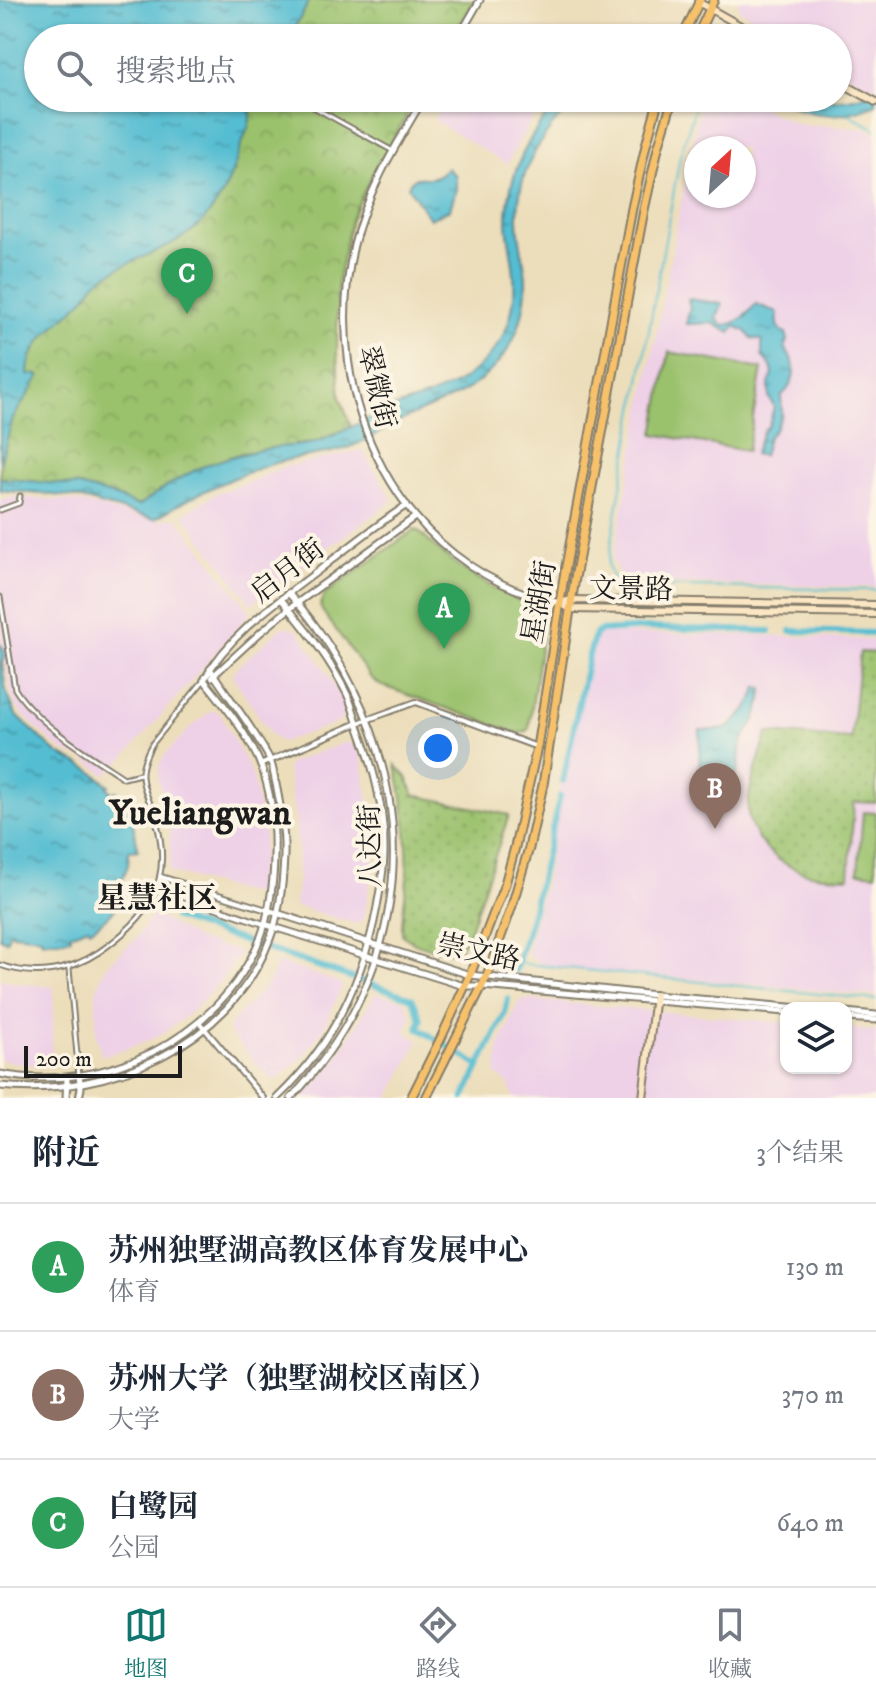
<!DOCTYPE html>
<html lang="zh">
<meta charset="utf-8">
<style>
:root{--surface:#fff;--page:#f6f6f7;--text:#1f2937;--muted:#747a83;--line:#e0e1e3;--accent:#0f766e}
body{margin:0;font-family:"IM FELL DW Pica","Noto Serif SC",serif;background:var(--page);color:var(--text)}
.controls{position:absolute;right:24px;bottom:24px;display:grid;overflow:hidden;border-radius:16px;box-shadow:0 2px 6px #0004}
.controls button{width:72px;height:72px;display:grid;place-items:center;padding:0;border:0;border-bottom:2px solid var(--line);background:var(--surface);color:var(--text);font:40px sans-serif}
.compass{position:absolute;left:684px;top:136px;width:72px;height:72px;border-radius:50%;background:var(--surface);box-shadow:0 2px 6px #0004;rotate:26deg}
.scale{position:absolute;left:24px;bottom:20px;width:158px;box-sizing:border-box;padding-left:8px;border:4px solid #1c1c1c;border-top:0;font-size:22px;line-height:28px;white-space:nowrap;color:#1c1c1c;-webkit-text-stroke:6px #fcf5e5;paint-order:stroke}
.you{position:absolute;left:438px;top:748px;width:28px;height:28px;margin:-20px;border:6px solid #fff;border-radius:50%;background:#1a73e8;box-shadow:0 0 0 12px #1a73e833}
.badge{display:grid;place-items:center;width:52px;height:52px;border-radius:50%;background:var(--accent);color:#fff;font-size:26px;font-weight:700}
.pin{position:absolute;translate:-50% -66px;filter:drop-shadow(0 2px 4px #0008)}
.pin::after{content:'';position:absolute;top:42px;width:28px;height:24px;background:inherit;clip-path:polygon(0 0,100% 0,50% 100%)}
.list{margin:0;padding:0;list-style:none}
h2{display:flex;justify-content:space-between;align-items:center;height:104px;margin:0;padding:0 32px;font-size:34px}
h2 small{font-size:26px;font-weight:400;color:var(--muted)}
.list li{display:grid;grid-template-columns:52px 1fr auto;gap:24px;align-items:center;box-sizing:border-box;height:128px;padding:0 32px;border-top:2px solid var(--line)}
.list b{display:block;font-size:30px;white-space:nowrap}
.list p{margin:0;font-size:26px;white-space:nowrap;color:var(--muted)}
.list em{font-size:26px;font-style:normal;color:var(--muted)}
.icon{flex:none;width:44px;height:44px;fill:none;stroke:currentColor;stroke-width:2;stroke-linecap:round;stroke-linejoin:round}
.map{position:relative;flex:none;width:876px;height:1098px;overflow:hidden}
.search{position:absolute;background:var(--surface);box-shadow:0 2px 6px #0004;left:24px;right:24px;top:24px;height:88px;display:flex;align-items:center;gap:20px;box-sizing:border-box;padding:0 28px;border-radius:44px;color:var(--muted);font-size:30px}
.sheet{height:488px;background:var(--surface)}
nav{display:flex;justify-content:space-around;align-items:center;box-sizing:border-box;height:112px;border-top:2px solid var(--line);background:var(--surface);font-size:22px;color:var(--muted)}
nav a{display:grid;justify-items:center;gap:4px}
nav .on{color:var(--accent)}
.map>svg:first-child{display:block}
</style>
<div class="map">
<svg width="876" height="1098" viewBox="0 0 876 1098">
<defs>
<pattern id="grass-dots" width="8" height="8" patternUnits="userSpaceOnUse" patternTransform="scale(2)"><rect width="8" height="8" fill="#9ac16c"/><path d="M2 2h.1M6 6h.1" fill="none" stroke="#84a55d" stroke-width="1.8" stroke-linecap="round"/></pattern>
<pattern id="park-crowns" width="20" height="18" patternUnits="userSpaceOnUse" patternTransform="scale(2)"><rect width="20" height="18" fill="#9ac16c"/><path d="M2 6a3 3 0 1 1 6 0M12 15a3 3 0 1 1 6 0" fill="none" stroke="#84a55d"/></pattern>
<pattern id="water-ripples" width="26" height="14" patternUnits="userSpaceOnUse" patternTransform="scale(2)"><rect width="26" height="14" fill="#54bdd2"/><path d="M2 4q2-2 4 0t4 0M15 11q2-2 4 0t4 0" fill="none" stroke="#4599aa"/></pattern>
</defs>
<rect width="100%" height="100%" fill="#fcf5e5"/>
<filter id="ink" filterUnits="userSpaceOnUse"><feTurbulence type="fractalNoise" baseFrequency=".0125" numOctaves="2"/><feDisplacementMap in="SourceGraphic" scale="16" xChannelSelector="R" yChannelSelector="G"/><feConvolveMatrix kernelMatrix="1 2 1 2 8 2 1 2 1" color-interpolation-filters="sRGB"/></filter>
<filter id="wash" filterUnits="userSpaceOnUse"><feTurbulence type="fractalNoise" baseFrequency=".006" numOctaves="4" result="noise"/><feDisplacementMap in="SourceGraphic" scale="32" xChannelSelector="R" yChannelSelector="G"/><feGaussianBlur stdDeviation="1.8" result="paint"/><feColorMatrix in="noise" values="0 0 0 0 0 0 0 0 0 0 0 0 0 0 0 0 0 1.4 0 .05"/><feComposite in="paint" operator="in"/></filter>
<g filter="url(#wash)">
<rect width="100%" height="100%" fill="#ecdebb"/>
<g fill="#eed0e7" fill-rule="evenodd">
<path d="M737 0H876V90L838 69V38H789L740 10Z"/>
<path d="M447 98H546L541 103 507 164 434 120Z"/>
<path d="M703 98H747L768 111 798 125 842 127 867 129 876 133V587L631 583 619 574 613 560 699 110ZM696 148H744V196H696Z"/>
<path d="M362 450 392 498 391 502 251 604 183 514 219 492 245 484 281 468Z"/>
<path d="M13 497 74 501 154 520 177 518 251 612 124 758 106 775 84 759 63 751 55 745 23 715 16 706 11 694 0 631V500Z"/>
<path d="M289 627 297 630 322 665 347 708 345 715 337 723 281 742 270 733 232 675 237 667 282 628Z"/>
<path d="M603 633 757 635 876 640V996L542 965 532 958 527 950 547 875 558 795 591 648 596 637Z"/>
<path d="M211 711 219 712 252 774 264 833 260 891 254 893 244 892 170 872V819L158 780 159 767 164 756 189 729Z"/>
<path d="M346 742 356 747 361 755 374 830V855L364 918 357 924 295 906 294 904 298 882V859L296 822 287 769 288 766 290 763Z"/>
<path d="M153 914 199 940 241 952 219 983 194 1010 159 1036 126 1049 102 1056 96 1035V993L103 973 112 961 138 936Z"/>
<path d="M278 962 343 984 323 1029 303 1057 278 1078 274 1079 268 1076 229 1032 230 1025 269 982Z"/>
<path d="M0 979 15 983 54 987 51 1066 22 1064 0 1059Z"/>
<path d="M376 993 405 1001 411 1018 405 1031 419 1041 389 1098H302L331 1067Z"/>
<path d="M522 999 786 1023V1068H846V1028L876 1031V1098H514L508 1083 496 1075 499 1045 515 1012 517 1005Z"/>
</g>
<g fill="url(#grass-dots)" stroke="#5b6e44" stroke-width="2">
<path d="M860 652 876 653V803L854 802 849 877C836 876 823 877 811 874 782 868 752 843 748 812 746 793 761 752 768 733L851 739Z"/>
<path d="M396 765 407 777 414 795 509 815 467 938 457 951C444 953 410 945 402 934 401 915 406 896 407 878 409 839 404 803 396 765Z"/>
</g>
<g fill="url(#park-crowns)" stroke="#5b6e44" stroke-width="2">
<path d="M250 0H475L452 38H226Z"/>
<path d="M188 98H417L374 171 351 219 338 281 337 354 340 397 351 427 313 443 242 453 208 465 162 489 139 506 111 495 79 486 0 478V367Z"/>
</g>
<g fill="#9ac16c" stroke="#5b6e44" stroke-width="2">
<path d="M669 352 762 369 747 451 654 434Z"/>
<path d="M414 530 418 531C455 568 488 587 536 608L544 620 529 728 526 732 517 733 380 685 370 677 323 612 320 606 325 594Z"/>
<path d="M863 812 876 813V874L858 872Z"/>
</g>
<g fill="url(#water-ripples)" stroke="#386c77" stroke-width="2">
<path d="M0 0H310L289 38H38V98H233L234 101 238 99 240 101V98H254L248 110 251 112C251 126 243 138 239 152 230 182 218 210 193 230 166 251 128 260 100 279 93 284 90 292 85 298 64 321 27 341 28 375L35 374 40 376 13 418 0 464Z"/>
<path d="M876 90V104C842 120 809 118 777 98 787 98 799 97 809 98 832 101 854 102 876 90Z"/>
<path d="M562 98H580C545 127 517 170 518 218 518 238 524 258 526 278 527 305 519 337 502 358 473 396 440 401 400 421 381 431 361 445 340 450 319 455 296 457 275 463 232 476 192 496 154 519L75 497 0 490V478L79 486 111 495 139 506C160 490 182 475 207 465 227 457 249 452 271 448 285 446 299 446 313 443 335 437 354 425 374 416 421 394 459 396 494 350 510 330 516 301 514 276 513 258 508 240 507 222 507 175 530 130 562 98Z"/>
<path d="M447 168 456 176V190L450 209 430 219 408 186C415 171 424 182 437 176 441 174 444 171 447 168Z"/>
<path d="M688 299 723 304 716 319 723 325C739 324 747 315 756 304L778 313C777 322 777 330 786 334L788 340 785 348C787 352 790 356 792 360 798 373 791 388 781 396L782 414 775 430 768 437 763 456 754 454 763 432 769 425 774 407 769 397V384L773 374 771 366 762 356V340L751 338 746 331 735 326 731 333 712 323 686 324 690 308Z"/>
<path d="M0 644 4 649 6 657 2 663 6 691 16 715 57 753 89 769 109 785 107 787 113 794 116 791C131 808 135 829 138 850L129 851 128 865 116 895 123 900C113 912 103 922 90 930L88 927 70 934 71 938 60 940 42 941 41 937 13 934V932L11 931 6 941 0 938Z"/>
<path d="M757 687 763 688C762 701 759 714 752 725 749 731 744 736 742 742 735 759 746 768 729 783L699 782 700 730C708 730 718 731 726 728 737 723 756 699 757 687Z"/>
</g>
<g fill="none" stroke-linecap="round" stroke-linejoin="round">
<g stroke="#54bdd2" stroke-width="2">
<path d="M698 98 680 156 617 509 608 565 612 577 627 586 876 590"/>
<path d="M850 114 853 117 876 129"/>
<path d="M517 963 876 1000"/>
</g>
<g stroke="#54bdd2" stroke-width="6">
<path d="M791 631 876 633"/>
<path d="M563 781 588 658 595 634 600 631 646 628 770 631"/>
<path d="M175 918 412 998 421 1019 418 1028 479 1066"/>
<path d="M515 971 530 921 560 796"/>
<path d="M464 1098 505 1013 508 999"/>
</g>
</g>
</g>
<g filter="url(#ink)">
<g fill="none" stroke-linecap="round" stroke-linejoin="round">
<g stroke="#847d6c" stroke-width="7">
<g id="pedestrian">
<path d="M297 98 393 151"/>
<path d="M0 510 19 503 20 496"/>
<path d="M0 597 15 689C37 724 89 755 124 778L140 774"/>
<path d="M0 965C34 977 69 972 99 952 147 919 173 884 157 824 148 789 131 781 152 744L204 680"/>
<path d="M69 969 79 1076"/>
</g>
</g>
<g stroke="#847d6c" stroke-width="8">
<g id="minor">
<path d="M260 765 358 723 416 702 537 747"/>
<path d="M161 877 267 910"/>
<path d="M158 888 264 924"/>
<path d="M199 1022 263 1098"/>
</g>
</g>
<g stroke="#847d6c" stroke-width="9">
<g id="tertiary">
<path d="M458 38 480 0"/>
<path d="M424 98C396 145 367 191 354 245 318 397 399 570 560 603"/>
<path d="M288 593C315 621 336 654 353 688 424 829 400 984 291 1098"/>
<path d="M212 677 261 632 289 609 415 517"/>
<path d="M204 680C229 634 277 602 318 571 347 548 376 525 407 505"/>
<path d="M267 910 470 975 655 995 800 1008"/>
<path d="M264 924 464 986H482L786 1012"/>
<path d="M846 1012 876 1015"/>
<path d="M846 1018 876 1020"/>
<path d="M0 1074C104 1094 219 1039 260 939 269 916 274 881 274 856 275 826 272 795 261 766 249 735 225 706 204 680"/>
<path d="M0 1086C108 1098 231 1045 270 939 280 913 283 883 284 856 285 831 281 808 276 784 274 776 273 767 270 760 267 753 262 746 258 739 243 715 226 693 210 669"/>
<path d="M66 1098 67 1078"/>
<path d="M79 1098 81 1088 79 1076"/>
<path d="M277 1098C333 1045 363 981 377 907 380 889 384 871 384 853 385 810 374 768 359 728 355 717 352 704 347 694 330 659 305 628 281 599"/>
</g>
</g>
<g stroke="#847d6c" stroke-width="10">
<g id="secondary">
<path d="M698 2 762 38"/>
<path d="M838 81 876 102"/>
<path d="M560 603 571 609 876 614"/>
<path d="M560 603 572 600 876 605"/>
<path d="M643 1098 655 995"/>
</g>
</g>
<g stroke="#847d6c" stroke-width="11">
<g id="primary">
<path d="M682 38 700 0"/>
<path d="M696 38 714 0"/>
<path d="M411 1098 442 1036 470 975 505 884 515 847 537 747 564 577 632 208 646 145 659 98"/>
<path d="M426 1098 486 978 511 909 529 848 543 785 575 578 644 210 658 148 673 98"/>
</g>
</g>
<use href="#pedestrian" stroke="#fff" stroke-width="3"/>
<use href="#minor" stroke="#fff" stroke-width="4"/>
<use href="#tertiary" stroke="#fff" stroke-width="5"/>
<use href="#secondary" stroke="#fbe6c4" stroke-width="6"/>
<use href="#primary" stroke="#f6c16b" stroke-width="7"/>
</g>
</g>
<g text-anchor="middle" stroke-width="8" stroke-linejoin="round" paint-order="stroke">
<g font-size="28" fill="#1c1c1c" stroke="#fcf5e5">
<text transform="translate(378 387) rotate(77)" y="10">翠微街</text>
<text transform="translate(287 570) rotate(-38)" y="10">启月街</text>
<text transform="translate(631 588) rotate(1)" y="10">文景路</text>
<text transform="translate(538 602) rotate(-80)" y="10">星湖街</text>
<text transform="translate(369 846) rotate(-91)" y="10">八达街</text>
<text transform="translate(479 951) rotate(12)" y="10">崇文路</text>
</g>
<g font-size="30" font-weight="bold" fill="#1c1c1c" stroke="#fcf5e5">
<text x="157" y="908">星慧社区</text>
</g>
<g font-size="36" font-weight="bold" fill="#1c1c1c" stroke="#fcf5e5">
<text x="200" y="824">Yueliangwan</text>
</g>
</g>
</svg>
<div class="controls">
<button><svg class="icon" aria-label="layers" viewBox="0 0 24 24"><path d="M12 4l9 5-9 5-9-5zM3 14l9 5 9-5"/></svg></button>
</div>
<svg class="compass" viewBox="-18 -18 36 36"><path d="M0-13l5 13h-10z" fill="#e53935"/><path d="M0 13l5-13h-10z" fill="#747a83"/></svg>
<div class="scale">200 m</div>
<div class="you"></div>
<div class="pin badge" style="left:444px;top:649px;background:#2e9e5b">A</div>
<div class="pin badge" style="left:715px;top:829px;background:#8d6e63">B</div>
<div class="pin badge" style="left:187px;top:314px;background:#2e9e5b">C</div>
<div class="search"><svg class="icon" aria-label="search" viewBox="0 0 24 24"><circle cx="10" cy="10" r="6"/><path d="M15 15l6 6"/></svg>搜索地点</div>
</div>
<section class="sheet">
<h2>附近<small>3个结果</small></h2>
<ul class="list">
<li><span class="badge" style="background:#2e9e5b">A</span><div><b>苏州独墅湖高教区体育发展中心</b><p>体育</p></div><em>130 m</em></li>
<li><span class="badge" style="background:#8d6e63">B</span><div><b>苏州大学（独墅湖校区南区）</b><p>大学</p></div><em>370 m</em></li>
<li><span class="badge" style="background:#2e9e5b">C</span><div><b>白鹭园</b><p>公园</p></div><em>640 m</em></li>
</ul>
</section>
<nav>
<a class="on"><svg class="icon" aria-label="map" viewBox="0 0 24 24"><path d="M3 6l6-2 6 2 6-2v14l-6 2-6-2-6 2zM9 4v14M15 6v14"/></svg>地图</a>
<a><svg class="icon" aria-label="directions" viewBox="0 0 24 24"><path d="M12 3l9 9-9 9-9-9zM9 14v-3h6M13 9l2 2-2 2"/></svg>路线</a>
<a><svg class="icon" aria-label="saved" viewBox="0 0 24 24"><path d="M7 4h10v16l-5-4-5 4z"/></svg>收藏</a>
</nav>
